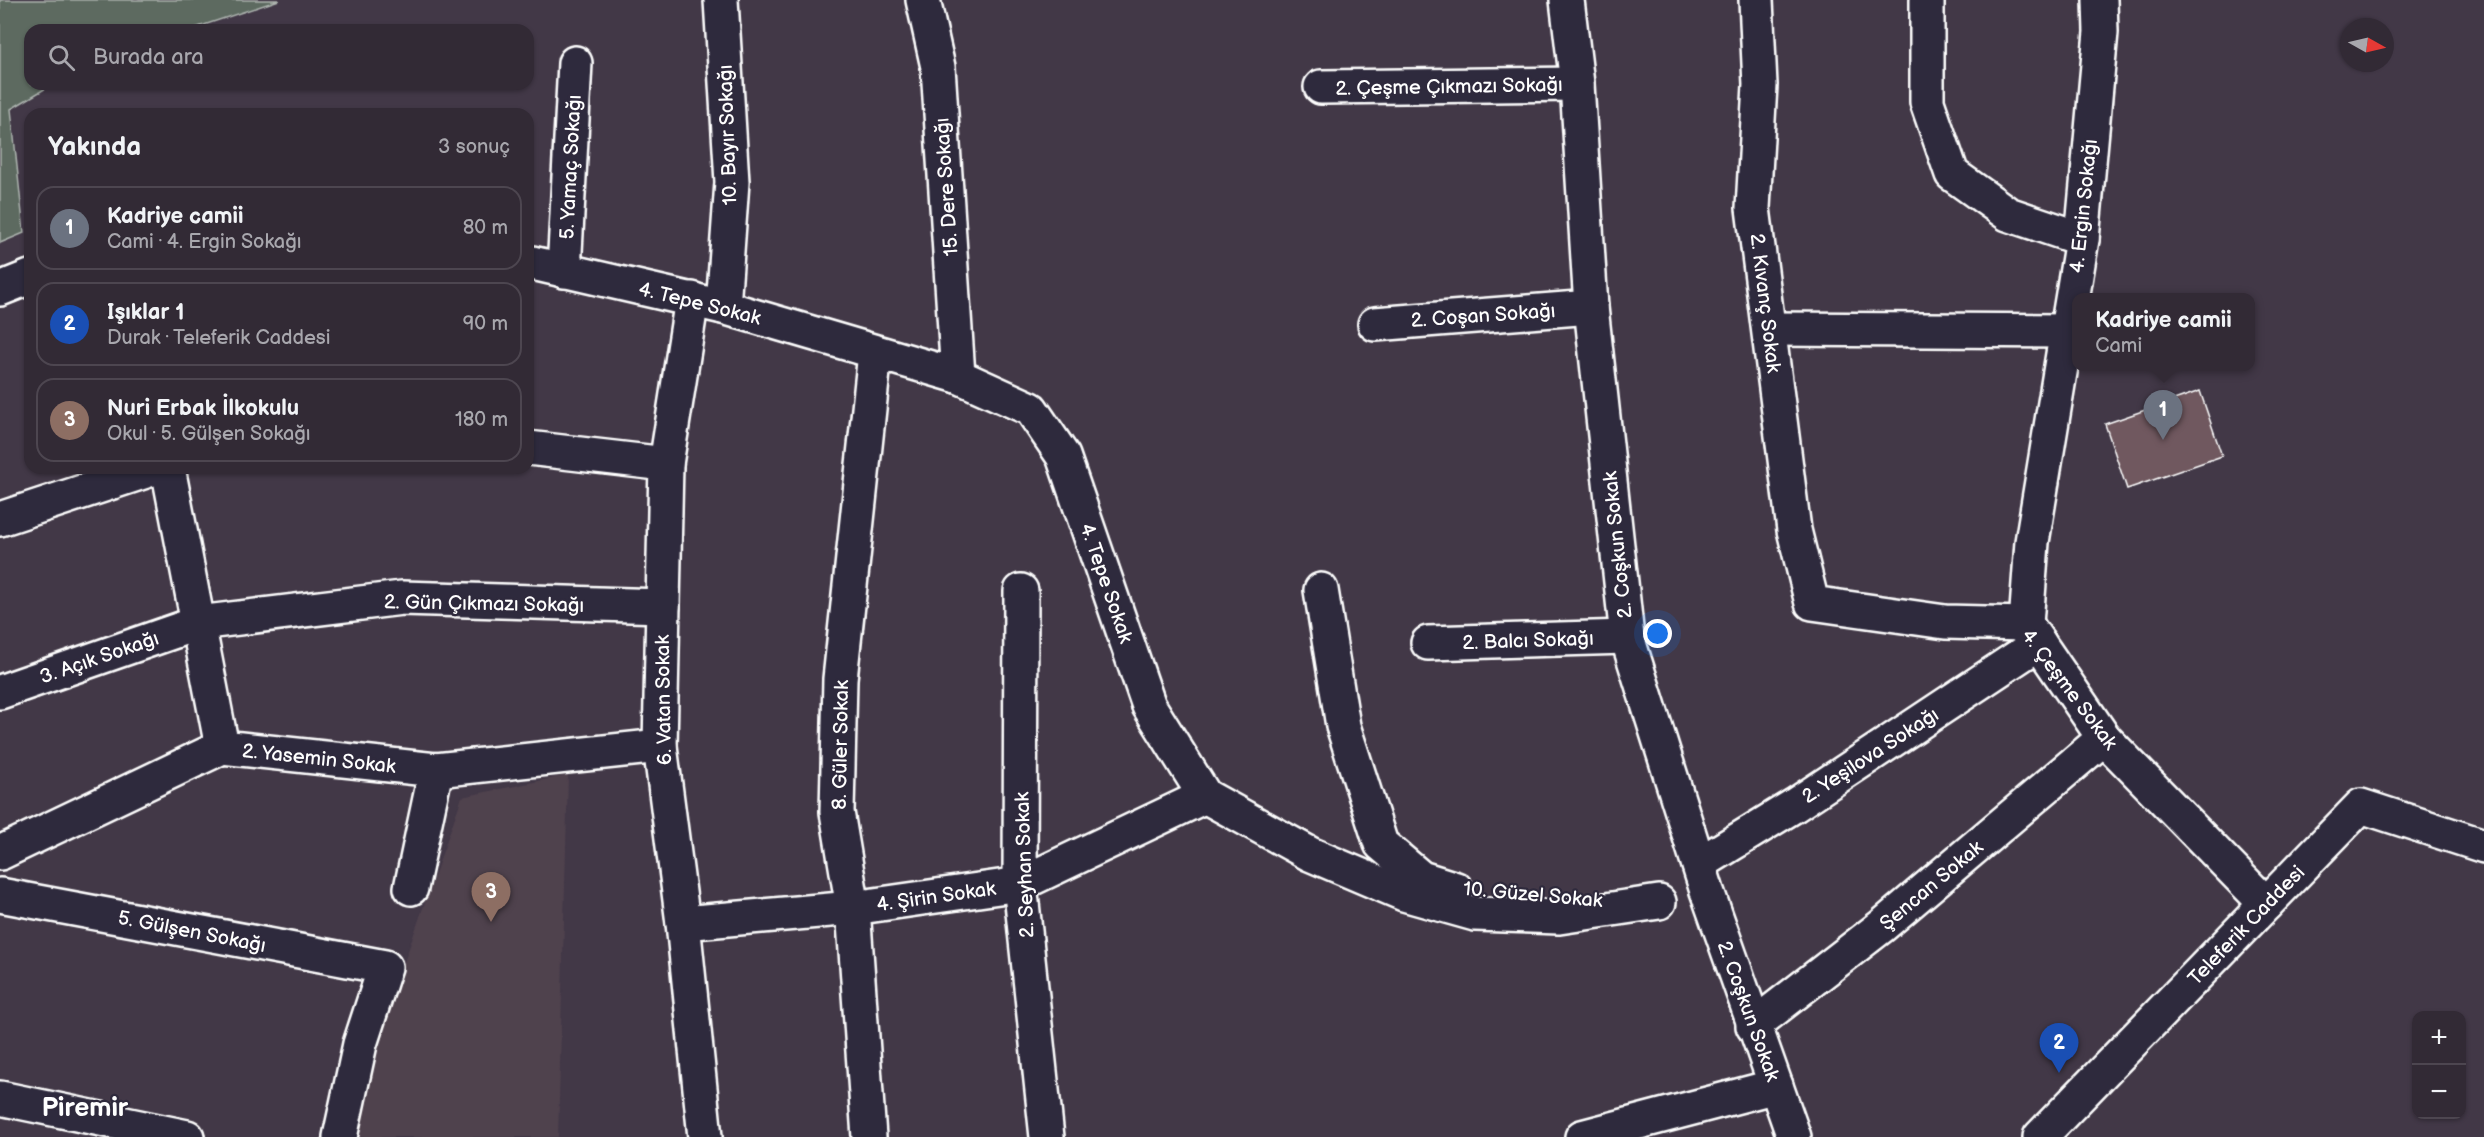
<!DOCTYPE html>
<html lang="tr">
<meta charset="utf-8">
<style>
:root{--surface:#322a35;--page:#3d3641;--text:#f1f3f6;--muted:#a8a7ad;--line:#4d4650;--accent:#ffd166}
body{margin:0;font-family:"Balsamiq Sans",sans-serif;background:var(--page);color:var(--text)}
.controls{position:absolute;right:18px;bottom:18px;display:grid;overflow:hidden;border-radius:12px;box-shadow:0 2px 4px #0004}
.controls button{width:54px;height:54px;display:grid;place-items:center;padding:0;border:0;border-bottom:2px solid var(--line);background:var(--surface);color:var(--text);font:30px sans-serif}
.compass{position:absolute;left:2340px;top:18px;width:54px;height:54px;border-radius:50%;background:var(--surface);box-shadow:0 2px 4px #0004;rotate:98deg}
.you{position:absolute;left:1658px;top:634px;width:21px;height:21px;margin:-15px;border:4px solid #fff;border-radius:50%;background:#1a73e8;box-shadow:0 0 0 9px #1a73e833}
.badge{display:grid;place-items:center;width:39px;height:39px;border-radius:50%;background:var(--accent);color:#fff;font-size:20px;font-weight:700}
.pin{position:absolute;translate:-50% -50px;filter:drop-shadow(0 2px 3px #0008)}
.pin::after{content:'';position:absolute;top:32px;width:21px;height:18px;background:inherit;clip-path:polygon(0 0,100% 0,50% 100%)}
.popup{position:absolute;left:2072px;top:293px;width:183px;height:78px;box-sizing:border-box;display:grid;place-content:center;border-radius:12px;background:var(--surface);filter:drop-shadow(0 2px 4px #0005);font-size:20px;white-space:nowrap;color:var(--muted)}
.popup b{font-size:22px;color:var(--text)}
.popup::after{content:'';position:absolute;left:50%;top:100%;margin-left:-12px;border:12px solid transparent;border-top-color:var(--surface)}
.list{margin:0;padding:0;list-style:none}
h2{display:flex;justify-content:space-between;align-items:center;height:78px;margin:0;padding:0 24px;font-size:26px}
h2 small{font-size:20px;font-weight:400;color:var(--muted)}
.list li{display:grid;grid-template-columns:39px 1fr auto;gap:18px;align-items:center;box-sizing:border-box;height:84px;margin:0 12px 12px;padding:0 12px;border:2px solid var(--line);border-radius:18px}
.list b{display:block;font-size:22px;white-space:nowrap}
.list p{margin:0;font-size:20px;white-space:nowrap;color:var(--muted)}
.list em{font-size:20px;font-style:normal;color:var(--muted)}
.icon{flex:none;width:33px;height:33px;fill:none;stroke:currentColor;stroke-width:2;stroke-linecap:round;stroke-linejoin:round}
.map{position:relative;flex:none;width:2484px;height:1137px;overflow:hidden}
.search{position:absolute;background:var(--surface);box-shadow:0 2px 4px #0004;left:24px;top:24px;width:510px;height:66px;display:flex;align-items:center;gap:15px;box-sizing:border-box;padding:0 21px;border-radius:18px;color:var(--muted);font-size:22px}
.panel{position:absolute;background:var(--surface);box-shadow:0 2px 4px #0004;left:24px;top:108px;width:510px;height:366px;border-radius:18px}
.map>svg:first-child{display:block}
</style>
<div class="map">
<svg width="2484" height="1137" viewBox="0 0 2484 1137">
<rect width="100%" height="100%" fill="#423847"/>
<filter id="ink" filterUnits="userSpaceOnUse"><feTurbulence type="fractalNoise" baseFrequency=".0167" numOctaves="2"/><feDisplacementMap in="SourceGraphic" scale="12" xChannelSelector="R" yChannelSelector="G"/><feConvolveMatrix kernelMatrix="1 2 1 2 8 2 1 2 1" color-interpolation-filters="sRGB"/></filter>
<g filter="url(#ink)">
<path fill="#50424e" d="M568 775 558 1137H356L374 1048 462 797Z"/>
<path fill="#5d6b61" stroke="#aeb5b0" stroke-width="1.5" d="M0 0H279L189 30H30V84H53L11 109 24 233 0 243Z"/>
<path fill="#6f595f" stroke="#fff" stroke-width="1.5" d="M2200 391 2222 456 2127 489 2105 424Z"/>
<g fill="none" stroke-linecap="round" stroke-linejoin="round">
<g stroke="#fff" stroke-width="38">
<g id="street">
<path d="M721 0 732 182 723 307"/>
<path d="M923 0 938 67 958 376"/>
<path d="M1567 0 1577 84 1591 307 1627 637 1707 891 1794 1137"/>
<path d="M1756 0 1760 85 1753 208 1794 530 1812 603 1945 622 2026 624 2104 738 2266 904"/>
<path d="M1927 0V102L1952 174 2008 214 2082 239"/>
<path d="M1321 87 1577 84"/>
<path d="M528 262 723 307 958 376 1031 409 1063 456 1149 706 1205 796 1310 854 1404 894 1475 914 1559 917 1659 902"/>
<path d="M564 271 575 63"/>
<path d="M0 289 30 277"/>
<path d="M692 299 666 464 660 746 683 923 705 1137"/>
<path d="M1375 324 1591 307"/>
<path d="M1770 329 2067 331"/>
<path d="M528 448 666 464"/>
<path d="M168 468 222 747"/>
<path d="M0 519 155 468"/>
<path d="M1321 590 1343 726 1381 844 1421 878 1456 889"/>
<path d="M1021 591 1020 884 1047 1137"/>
<path d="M2026 624 2032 542 2082 239 2101 32 2100 0"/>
<path d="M1428 643 1627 637"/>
<path d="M0 692 198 623 402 598 663 606"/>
<path d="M0 853 222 747 436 770 660 746"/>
<path d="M1699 864 1795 805 2039 643"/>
<path d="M411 888 436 770"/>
<path d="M0 895 385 967 360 1044 340 1137"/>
<path d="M683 923 853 908 1020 884 1205 796"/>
<path d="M1753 1026 1882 926 2104 738"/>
<path d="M0 1098 187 1137"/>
<path d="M869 1137 853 908 837 812 840 679 875 353"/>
<path d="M1582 1137 1776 1086"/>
</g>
</g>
<g stroke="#fff" stroke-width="38">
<path id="secondary" d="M2040 1137 2361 806 2484 846"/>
</g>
<use href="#street" stroke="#2f2a3d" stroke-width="33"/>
<use href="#secondary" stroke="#2f2a3d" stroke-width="33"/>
</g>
</g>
<g text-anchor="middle" stroke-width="4.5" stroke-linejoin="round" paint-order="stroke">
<g font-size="20" fill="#fff" stroke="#2f2a3d">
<text transform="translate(1449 86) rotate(-1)" y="7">2. Çeşme Çıkmazı Sokağı</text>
<text transform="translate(727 135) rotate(-92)" y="7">10. Bayır Sokağı</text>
<text transform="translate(570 167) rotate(-87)" y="7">5. Yamaç Sokağı</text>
<text transform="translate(946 187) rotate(-94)" y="7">15. Dere Sokağı</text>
<text transform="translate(2083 206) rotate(-84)" y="7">4. Ergin Sokağı</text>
<text transform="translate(700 303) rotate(14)" y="7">4. Tepe Sokak</text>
<text transform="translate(1766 303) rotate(83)" y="7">2. Kıvanç Sokak</text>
<text transform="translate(1483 315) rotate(-4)" y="7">2. Coşan Sokağı</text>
<text transform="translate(1617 545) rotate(-96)" y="7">2. Coşkun Sokak</text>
<text transform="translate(1107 583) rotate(71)" y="7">4. Tepe Sokak</text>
<text transform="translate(484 603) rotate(1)" y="7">2. Gün Çıkmazı Sokağı</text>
<text transform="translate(1528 640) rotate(-2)" y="7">2. Balcı Sokağı</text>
<text transform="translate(99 657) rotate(-19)" y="7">3. Açık Sokağı</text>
<text transform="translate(2070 689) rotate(53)" y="7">4. Çeşme Sokak</text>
<text transform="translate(663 700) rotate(-91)" y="7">6. Vatan Sokak</text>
<text transform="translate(840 745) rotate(-89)" y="7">8. Güler Sokak</text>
<text transform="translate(1870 755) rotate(-33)" y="7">2. Yeşilova Sokağı</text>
<text transform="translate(319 758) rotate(6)" y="7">2. Yasemin Sokak</text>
<text transform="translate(1024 865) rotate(-92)" y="7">2. Seyhan Sokak</text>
<text transform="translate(1931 885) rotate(-40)" y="7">Şencan Sokak</text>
<text transform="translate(1533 894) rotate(5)" y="7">10. Güzel Sokak</text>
<text transform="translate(936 896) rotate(-8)" y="7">4. Şirin Sokak</text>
<text transform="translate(2246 925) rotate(-46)" y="7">Teleferik Caddesi</text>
<text transform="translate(192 931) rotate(11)" y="7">5. Gülşen Sokağı</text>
<text transform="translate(1749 1011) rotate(70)" y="7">2. Coşkun Sokak</text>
</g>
<g font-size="26" font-weight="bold" fill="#fff" stroke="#2f2a3d">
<text x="85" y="1116">Piremir</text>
</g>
</g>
</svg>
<div class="controls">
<button>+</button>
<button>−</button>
</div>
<svg class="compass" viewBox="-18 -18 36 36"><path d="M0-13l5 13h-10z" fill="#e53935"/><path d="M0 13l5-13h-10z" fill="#a8a7ad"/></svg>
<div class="you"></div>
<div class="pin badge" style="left:2163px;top:440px;background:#6b7280">1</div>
<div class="popup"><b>Kadriye camii</b>Cami</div>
<div class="pin badge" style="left:2059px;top:1073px;background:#1a4fb4">2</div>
<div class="pin badge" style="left:491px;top:922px;background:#8d6e63">3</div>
<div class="search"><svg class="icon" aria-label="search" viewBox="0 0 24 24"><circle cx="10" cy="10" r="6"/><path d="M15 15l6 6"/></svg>Burada ara</div>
<section class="panel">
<h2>Yakında<small>3 sonuç</small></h2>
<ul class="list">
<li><span class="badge" style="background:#6b7280">1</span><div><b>Kadriye camii</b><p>Cami · 4. Ergin Sokağı</p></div><em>80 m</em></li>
<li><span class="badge" style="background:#1a4fb4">2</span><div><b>Işıklar 1</b><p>Durak · Teleferik Caddesi</p></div><em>90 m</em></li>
<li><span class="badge" style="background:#8d6e63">3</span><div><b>Nuri Erbak İlkokulu</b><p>Okul · 5. Gülşen Sokağı</p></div><em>180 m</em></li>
</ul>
</section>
</div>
